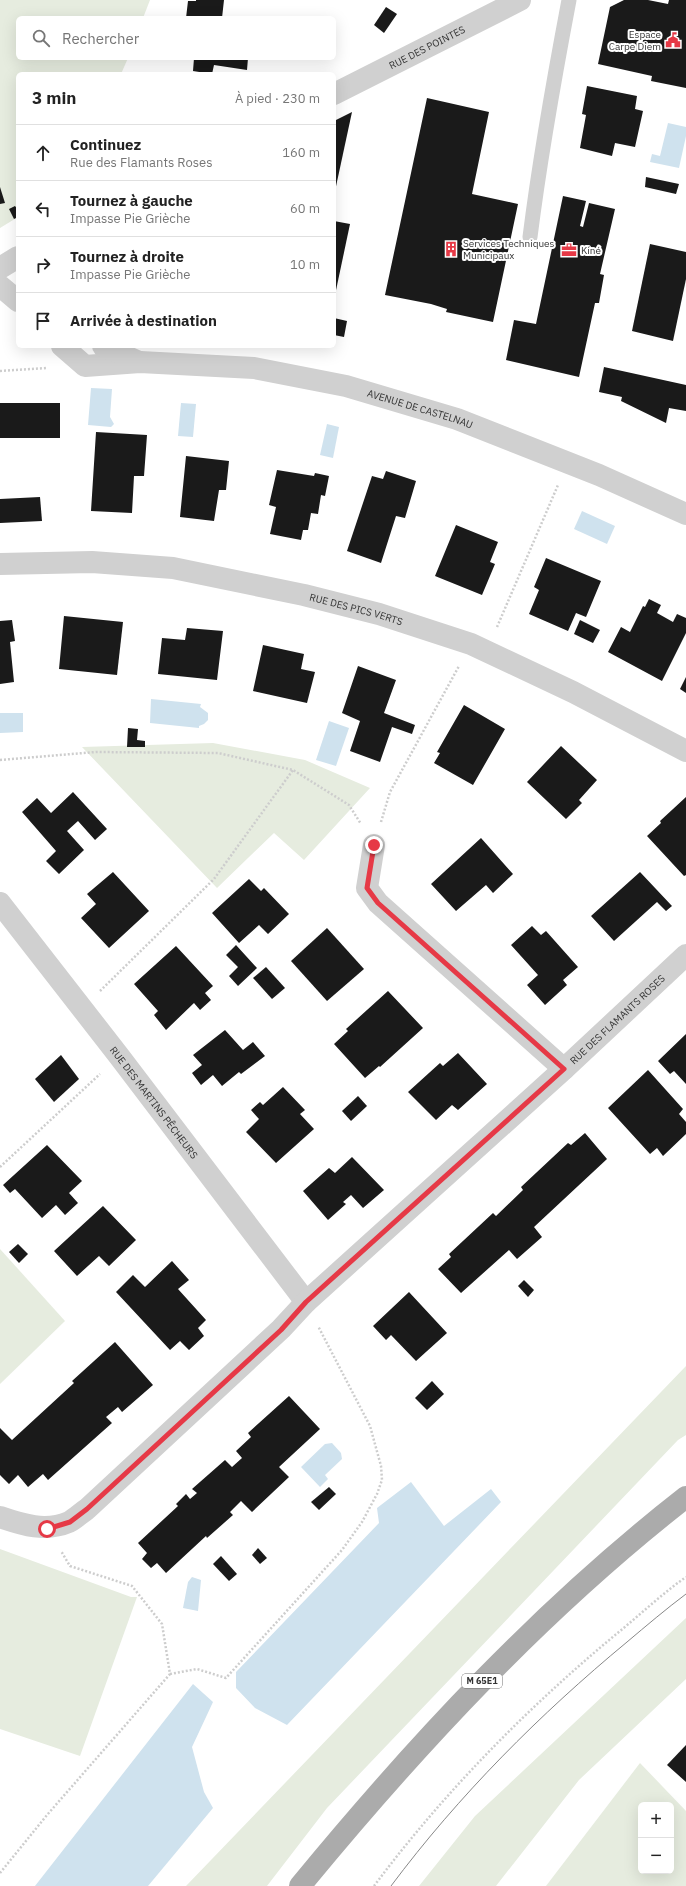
<!DOCTYPE html>
<html lang="fr">
<meta charset="utf-8">
<style>
:root{--surface:#fff;--page:#f6f6f6;--text:#222;--muted:#767676;--line:#e0e0e0}
body{margin:0;font-family:"IBM Plex Sans",sans-serif;background:var(--page);color:var(--text)}
.controls{position:absolute;right:12px;bottom:12px;display:grid;overflow:hidden;border-radius:6px;box-shadow:0 4px 16px #0002}
.controls button{width:36px;height:36px;display:grid;place-items:center;padding:0;border:0;border-bottom:1px solid var(--line);background:var(--surface);color:var(--text);font:20px sans-serif}
.stop{position:absolute;width:12px;height:12px;margin:-9px;border:3px solid #e63946;border-radius:50%;background:#fff}
.stop.end{background:#e63946;border-color:#fff;box-shadow:0 1px 4px #0008}
.list{margin:0;padding:0;list-style:none}
h2{display:flex;justify-content:space-between;align-items:center;height:52px;margin:0;padding:0 16px;font-size:17px}
h2 small{font-size:13px;font-weight:400;color:var(--muted)}
.list li{display:grid;grid-template-columns:26px 1fr auto;gap:12px;align-items:center;box-sizing:border-box;height:56px;padding:0 16px;border-top:1px solid var(--line)}
.list b{display:block;font-size:15px;white-space:nowrap}
.list p{margin:0;font-size:13px;white-space:nowrap;color:var(--muted)}
.list em{font-size:13px;font-style:normal;color:var(--muted)}
.icon{flex:none;width:22px;height:22px;fill:none;stroke:currentColor;stroke-width:2;stroke-linecap:round;stroke-linejoin:round}
.map{position:relative;flex:none;width:686px;height:1886px;overflow:hidden}
.search{position:absolute;background:var(--surface);box-shadow:0 4px 16px #0002;left:16px;top:16px;width:320px;height:44px;display:flex;align-items:center;gap:10px;box-sizing:border-box;padding:0 14px;border-radius:6px;color:var(--muted);font-size:15px}
.panel{position:absolute;background:var(--surface);box-shadow:0 4px 16px #0002;left:16px;top:72px;width:320px;height:276px;border-radius:6px}
.map>svg:first-child{display:block}
</style>
<div class="map">
<svg width="686" height="1886" viewBox="0 0 686 1886">
<rect width="100%" height="100%" fill="#fff"/>
<g fill="#e6ecdf" fill-rule="evenodd">
<path d="M0 0H150L143 18H18V58H128L121 74H18V217L0 228Z"/>
<path d="M213 743 305 760 370 788 304 860 274 833 217 888 82 747Z"/>
<path d="M0 1249 65 1321 0 1384Z"/>
<path d="M686 1366V1435L678 1440 327 1808 267 1886H186Z"/>
<path d="M0 1549 131 1597H137L80 1756 0 1729Z"/>
<path d="M686 1618V1679L579 1780 496 1886H419L475 1816Z"/>
<path d="M640 1763 686 1811V1886H546ZM641 1805H671V1871H641Z"/>
</g>
<g fill="#cfe2ee">
<path d="M668 123 686 127V136L679 168 650 162 652 154 660 156Z"/>
<path d="M91 388 112 389 110 417 114 424 111 427 88 425Z"/>
<path d="M181 403 196 404 193 437 178 436Z"/>
<path d="M327 424 339 427 333 458 320 455Z"/>
<path d="M582 511 615 526 607 544 574 529Z"/>
<path d="M151 699 201 704 200 707 208 713V720L204 724 199 726V728L150 723Z"/>
<path d="M0 713H23V732L0 733Z"/>
<path d="M329 721 349 728 336 766 316 760Z"/>
<path d="M332 1443 341 1453 342 1459 325 1475 328 1479 320 1487 301 1467 325 1444Z"/>
<path d="M411 1482 444 1526 491 1489 501 1502 287 1725 255 1708 236 1688V1672L379 1523 377 1508Z"/>
<path d="M192 1577 201 1580 198 1611 183 1608 188 1582Z"/>
<path d="M193 1684 213 1702 192 1747 204 1792 213 1808 148 1886H35Z"/>
</g>
<g fill="#1a1a1a">
<path d="M196 0H224L222 18H186L188 1H196Z"/>
<path d="M624 0H648L668 4 669 0H686V88L651 81 652 76 598 64 610 7Z"/>
<path d="M386 7 397 14 384 33 374 25Z"/>
<path d="M194 58H248L247 70 214 65 212 74 193 71Z"/>
<path d="M587 86 637 96 635 109 643 111 635 147 615 143 612 156 580 148 586 115 582 114Z"/>
<path d="M427 98 489 112 472 194 518 204 493 322 446 312 447 309 431 304 385 295Z"/>
<path d="M352 112 335 191H334V121Z"/>
<path d="M646 177 679 184 676 194 645 187Z"/>
<path d="M0 187 5 203 0 204Z"/>
<path d="M563 196 586 201 580 226 583 227 589 203 615 209 600 274 604 275 599 303H595L579 377 506 360 514 320 536 324Z"/>
<path d="M15 206 18 210V217L14 219 9 209Z"/>
<path d="M334 221 350 224 335 295H334Z"/>
<path d="M650 244 686 252V279L673 341 632 331Z"/>
<path d="M334 318 347 321 344 337 334 335Z"/>
<path d="M604 367 686 385V411L669 408 666 423 621 401 622 397 599 392Z"/>
<rect x="0" y="403" width="60" height="35"/>
<path d="M96 432 147 435 144 476H134L132 513 91 511Z"/>
<path d="M186 456 229 461 226 490H219L214 521 180 517Z"/>
<path d="M277 470 314 476 315 473 329 476 325 496 321 495 318 514 311 513 308 530H303L301 540 270 534 276 507 269 505Z"/>
<path d="M386 471 416 481 405 518 396 516 381 563 347 551 372 476 383 479Z"/>
<path d="M40 497 42 521 0 523V499Z"/>
<path d="M456 525 498 542 490 562 495 564 482 595 435 576Z"/>
<path d="M546 558 601 581 586 617 576 613 568 631 529 614 539 590 534 587Z"/>
<path d="M649 599 661 605 657 613 673 622 677 614 686 618V633L662 681 608 652 621 627 630 632 643 606 645 607Z"/>
<path d="M64 616 123 622 117 675 59 669Z"/>
<path d="M12 620 15 641 10 642 14 682 0 684V621Z"/>
<path d="M580 620 600 630 593 643 574 634Z"/>
<path d="M187 628 223 631 217 680 158 674 162 638 185 640Z"/>
<path d="M263 645 304 654 301 669 315 672 307 703 253 691Z"/>
<path d="M358 666 396 680 384 713 415 725 412 734 392 727 380 762 350 751 360 721 342 713Z"/>
<path d="M686 677V693L680 689Z"/>
<path d="M464 705 505 729 473 785 434 763 440 753 437 752Z"/>
<path d="M128 728 138 729 137 740 145 741V747H127Z"/>
<path d="M561 746 597 780 579 800 582 803 566 819 527 782Z"/>
<path d="M73 792 107 829 95 840 78 821 67 831 84 850 59 874 46 861 56 851 22 812 37 798 51 813Z"/>
<path d="M686 797V875L684 876 647 836 661 823 660 821Z"/>
<path d="M481 838 513 874 493 893 486 885 456 911 431 884Z"/>
<path d="M113 872 149 911 109 948 81 918 96 904 87 894Z"/>
<path d="M640 872 672 906 666 911 657 902 614 941 591 916Z"/>
<path d="M249 879 261 891 264 888 289 914 268 934 259 925 239 943 212 913Z"/>
<path d="M532 926 541 935 546 931 578 967 563 980 567 985 545 1005 527 985 538 975 511 945Z"/>
<path d="M327 928 364 969 327 1001 291 961Z"/>
<path d="M236 945 257 968 238 986 229 976 238 967 226 955Z"/>
<path d="M176 946 213 986 205 993 211 1000 200 1010 194 1003 166 1030 154 1015 158 1011 134 984Z"/>
<path d="M266 967 285 988 272 999 253 978Z"/>
<path d="M388 991 423 1028 380 1067 379 1066 365 1078 334 1044 348 1031 346 1029Z"/>
<path d="M225 1030 243 1050 253 1042 265 1056 241 1074 239 1072 222 1086 213 1075 201 1085 192 1073 202 1065 193 1055Z"/>
<path d="M686 1034V1084L674 1071 670 1074 658 1061Z"/>
<path d="M458 1053 487 1084 458 1110 452 1105 436 1120 408 1092 440 1063 443 1066Z"/>
<path d="M61 1055 79 1079 54 1102 35 1079Z"/>
<path d="M648 1070 683 1109 679 1114 686 1122V1134L663 1156 657 1148 650 1154 608 1108Z"/>
<path d="M283 1087 305 1110 300 1114 314 1129 276 1163 246 1132 259 1119 251 1110 260 1102 263 1105Z"/>
<path d="M358 1096 367 1106 351 1121 342 1111Z"/>
<path d="M585 1133 607 1159 534 1227 542 1237 517 1259 509 1250 461 1293 438 1269 451 1257 449 1254 493 1213 496 1216 523 1190 521 1187 568 1143 571 1145Z"/>
<path d="M47 1145 82 1181 69 1193 78 1203 65 1215 56 1205 42 1218 15 1189 10 1193 3 1185Z"/>
<path d="M352 1157 384 1190 363 1208 351 1195 343 1202 346 1204 328 1220 303 1191 329 1168 335 1173Z"/>
<path d="M103 1206 136 1240 109 1266 99 1256 77 1276 54 1251Z"/>
<path d="M18 1244 28 1254 19 1263 9 1252Z"/>
<path d="M172 1261 189 1280 178 1289 206 1320 198 1328 204 1336 189 1350 180 1341 170 1350 116 1292 133 1275 145 1287Z"/>
<path d="M524 1280 534 1290 528 1297 518 1286Z"/>
<path d="M409 1292 447 1333 416 1361 391 1335 386 1340 373 1326Z"/>
<path d="M115 1342 153 1385 122 1412 118 1407 106 1417 112 1423 48 1480 43 1474 28 1487 18 1475 9 1484 0 1475V1428L12 1440 74 1383 72 1381Z"/>
<path d="M432 1381 444 1394 427 1410 415 1398Z"/>
<path d="M289 1396 320 1429 279 1467 289 1477 252 1512 241 1501 230 1512 233 1515 207 1538 206 1536 166 1573 157 1563 151 1568 142 1559 147 1553 138 1543 178 1506 176 1504 186 1494 190 1499 197 1493 192 1489 225 1460 232 1467 242 1458 236 1451 251 1437 248 1433Z"/>
<path d="M329 1487 336 1494 319 1510 311 1502Z"/>
<path d="M258 1548 267 1558 260 1564 252 1555Z"/>
<path d="M221 1556 237 1574 229 1581 213 1564Z"/>
<path d="M686 1745V1782L667 1765Z"/>
</g>
<g fill="none" stroke-linecap="round" stroke-linejoin="round">
<g stroke="#cdcdcd" stroke-width="2.5" stroke-dasharray="2 2" stroke-linecap="butt">
<path d="M0 371 47 368"/>
<path d="M497 627 558 485"/>
<path d="M0 760 96 752 218 753 293 770 349 805 361 824"/>
<path d="M381 822 390 792 459 666"/>
<path d="M100 991 214 879 293 770"/>
<path d="M0 1167 100 1074"/>
<path d="M170 1674 197 1669 226 1678 342 1550 362 1522 377 1494 382 1480 381 1466 370 1426 318 1326"/>
<path d="M0 1873 47 1815 170 1674 162 1624 132 1586 70 1566 61 1551"/>
<path d="M374 1886C445 1791 529 1706 620 1631 642 1613 663 1593 686 1577"/>
</g>
<path stroke="#d0d0d0" stroke-width="15" d="M530 237C540 157 554 79 569 0"/>
<g stroke="#d0d0d0" stroke-width="22">
<path d="M0 286 18 301"/>
<path id="s1" d="M62 346 85 366 140 362 254 368 346 386 457 419 599 475 686 514"/>
<path d="M103 346 137 361"/>
<path id="s2" d="M0 564 92 562 173 568 304 595 379 614 471 644 573 692 686 751"/>
<path d="M374 845 367 888 378 903 564 1069"/>
<path id="s3" d="M0 903 119 1056 306 1302"/>
<path id="s4" d="M0 1517C23 1525 46 1532 69 1522 75 1519 81 1513 87 1509L281 1329 306 1302 564 1069 686 955"/>
</g>
<g stroke="#d0d0d0" stroke-width="22">
<path id="s5" d="M334 94 520 0"/>
<path d="M0 268 18 257"/>
</g>
<path stroke="#ababab" stroke-width="22" d="M300 1886C416 1745 541 1610 686 1497"/>
<path stroke="#888" stroke-width="1" d="M391 1886C459 1795 540 1714 627 1642 646 1626 666 1609 686 1594"/>
</g>
<g fill="none" stroke-linecap="round" stroke-linejoin="round">
<path stroke="#e63946" stroke-width="5" d="M47 1529 70 1522 87 1509 281 1330 306 1302 564 1069 378 903 367 888 374 845"/>
</g>
<defs>
<g id="civic-bare" transform="scale(1.2)"><path d="M-.6-6.5H3V-4.5H.6V-3L4-1V1h2V6H-6V1h2V-1L-.6-3ZM-1.2 2.5V6h2.4V2.5Z" fill="#e63946" stroke="#fff" stroke-width="2.5" paint-order="stroke"/></g>
<g id="building-bare" transform="scale(1.2)"><path d="M-4-6H4V6H1V3H-1V6H-4ZM-2.5-4.3h1.7v1.8h-1.7ZM.8-4.3h1.7v1.8H.8ZM-2.5-1h1.7V.8h-1.7ZM.8-1h1.7V.8H.8Z" fill="#e63946" stroke="#fff" stroke-width="2.5" paint-order="stroke"/></g>
<g id="office-bare" transform="scale(1.2)"><path d="M-6-3h4V-5.5h4V-3h4V5H-6ZM-1-4.5V-3h2v-1.5ZM-6 0V1H6V0Z" fill="#e63946" stroke="#fff" stroke-width="2.5" paint-order="stroke"/></g>
</defs>
<g fill-rule="evenodd">
<use href="#civic-bare" x="673" y="40"/>
<use href="#building-bare" x="451" y="249"/>
<use href="#office-bare" x="569" y="250"/>
</g>
<g text-anchor="middle" stroke-width="4" stroke-linejoin="round" paint-order="stroke">
<rect fill="#fff" stroke="#707070" stroke-width="1" x="462" y="1674" width="40" height="14" rx="3"/>
<g font-size="9" font-weight="bold" fill="#333">
<text x="482" y="1684">M 65E1</text>
</g>
<g font-size="10" fill="#333" stroke="#fff" text-anchor="start">
<text x="661" y="38" text-anchor="end">Espace<tspan x="661" dy="12">Carpe Diem</tspan></text>
<text x="463" y="247">Services Techniques<tspan x="463" dy="12">Municipaux</tspan></text>
<text x="581" y="254">Kiné</text>
</g>
<g font-size="10" fill="#333" stroke="#fff">
<text dy="4" stroke="none"><textPath href="#s5" startOffset="104">RUE DES POINTES</textPath></text>
<text dy="4" stroke="none"><textPath href="#s1" startOffset="371">AVENUE DE CASTELNAU</textPath></text>
<text dy="4" stroke="none"><textPath href="#s2" startOffset="361">RUE DES PICS VERTS</textPath></text>
<text dy="4" stroke="none"><textPath href="#s4" startOffset="815">RUE DES FLAMANTS ROSES</textPath></text>
<text dy="4" stroke="none"><textPath href="#s3" startOffset="252">RUE DES MARTINS PÊCHEURS</textPath></text>
</g>
</g>
</svg>
<div class="controls">
<button>+</button>
<button>−</button>
</div>
<div class="stop" style="left:47px;top:1529px"></div>
<div class="stop end" style="left:374px;top:845px"></div>
<div class="search"><svg class="icon" aria-label="search" viewBox="0 0 24 24"><circle cx="10" cy="10" r="6"/><path d="M15 15l6 6"/></svg>Rechercher</div>
<section class="panel">
<h2>3 min<small>À pied · 230 m</small></h2>
<ul class="list">
<li><svg class="icon" aria-label="ahead" viewBox="0 0 24 24"><path d="M12 20V5M6 11l6-6 6 6"/></svg><div><b>Continuez</b><p>Rue des Flamants Roses</p></div><em>160 m</em></li>
<li><svg class="icon" aria-label="left" viewBox="0 0 24 24"><path d="M17 20v-9H6M10 6l-5 5 5 5"/></svg><div><b>Tournez à gauche</b><p>Impasse Pie Grièche</p></div><em>60 m</em></li>
<li><svg class="icon" aria-label="right" viewBox="0 0 24 24"><path d="M7 20v-9h11M14 6l5 5-5 5"/></svg><div><b>Tournez à droite</b><p>Impasse Pie Grièche</p></div><em>10 m</em></li>
<li><svg class="icon" aria-label="arrive" viewBox="0 0 24 24"><path d="M6 21V4h12l-3 4 3 4H6"/></svg><div><b>Arrivée à destination</b></div></li>
</ul>
</section>
</div>
